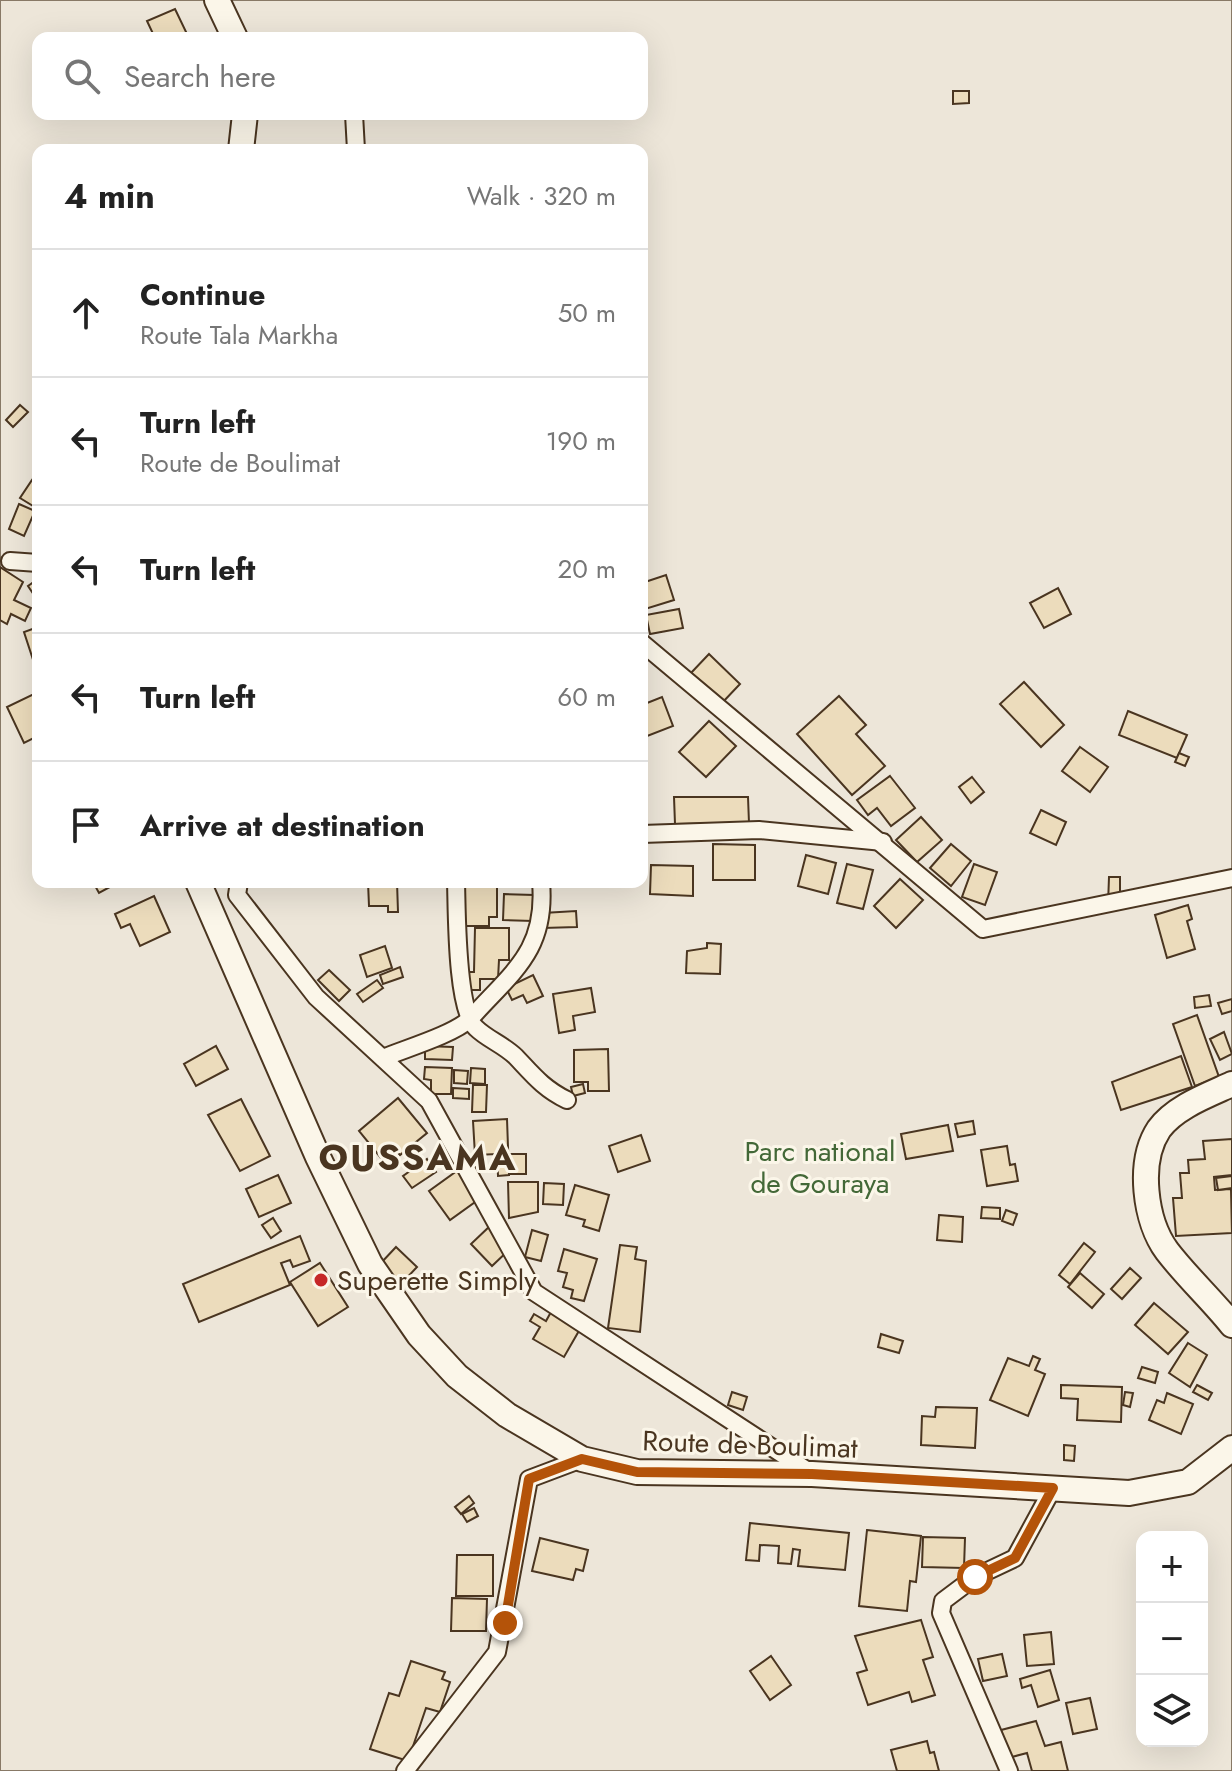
<!DOCTYPE html>
<meta charset="utf-8">
<style>
:root{--surface:#fff;--page:#f2f2f2;--text:#222;--muted:#767676;--line:#e0e0e0}
body{margin:0;font-family:Jost,sans-serif;background:var(--page);color:var(--text)}
.controls{position:absolute;right:24px;bottom:24px;display:grid;overflow:hidden;border-radius:16px;box-shadow:0 8px 32px #0002}
.controls button{width:72px;height:72px;display:grid;place-items:center;padding:0;border:0;border-bottom:2px solid var(--line);background:var(--surface);color:var(--text);font:40px sans-serif}
.stop{position:absolute;width:24px;height:24px;margin:-18px;border:6px solid #b45309;border-radius:50%;background:#fff}
.stop.end{background:#b45309;border-color:#fff;box-shadow:0 2px 8px #0008}
.list{margin:0;padding:0;list-style:none}
h2{display:flex;justify-content:space-between;align-items:center;height:104px;margin:0;padding:0 32px;font-size:34px}
h2 small{font-size:26px;font-weight:400;color:var(--muted)}
.list li{display:grid;grid-template-columns:52px 1fr auto;gap:24px;align-items:center;box-sizing:border-box;height:128px;padding:0 32px;border-top:2px solid var(--line)}
.list b{display:block;font-size:30px;white-space:nowrap}
.list p{margin:0;font-size:26px;white-space:nowrap;color:var(--muted)}
.list em{font-size:26px;font-style:normal;color:var(--muted)}
.icon{flex:none;width:44px;height:44px;fill:none;stroke:currentColor;stroke-width:2;stroke-linecap:round;stroke-linejoin:round}
.map{position:relative;flex:none;width:1232px;height:1771px;overflow:hidden}
.search{position:absolute;background:var(--surface);box-shadow:0 8px 32px #0002;left:32px;top:32px;width:616px;height:88px;display:flex;align-items:center;gap:20px;box-sizing:border-box;padding:0 28px;border-radius:16px;color:var(--muted);font-size:30px}
.panel{position:absolute;background:var(--surface);box-shadow:0 8px 32px #0002;left:32px;top:144px;width:616px;height:744px;border-radius:16px}
.map>svg:first-child{display:block}
</style>
<div class="map">
<svg width="1232" height="1771" viewBox="0 0 1232 1771">
<rect width="100%" height="100%" fill="#fbf6e9"/>
<path fill="#ede6d9" stroke="#887966" stroke-width="2" fill-rule="evenodd" d="M0 0H1232V1771H0ZM38 38H642V114H38ZM38 150H642V882H38ZM1142 1537H1202V1741H1142Z"/>
<g fill="#ecdcbc" stroke="#4a3520" stroke-width="2">
<path d="M175 9 188 36 155 38 147 21Z"/>
<path d="M953 91H969V103L953 104Z"/>
<path d="M20 405 28 412 13 427 6 420Z"/>
<path d="M32 480 38 484V509L20 498Z"/>
<path d="M19 504 35 511 24 536 9 529Z"/>
<path d="M0 567 23 582 14 600 31 608 25 621 11 614 7 624 0 620Z"/>
<path d="M666 575 674 600 642 610V583Z"/>
<path d="M38 579V601L28 586Z"/>
<path d="M1058 588 1071 614 1044 628 1030 603Z"/>
<path d="M679 609 683 628 650 634 646 615Z"/>
<path d="M38 627V675L24 632Z"/>
<path d="M709 654 740 684 721 704 690 674Z"/>
<path d="M1024 682 1064 725 1041 747 1000 704Z"/>
<path d="M38 692V736L24 743 7 707Z"/>
<path d="M839 696 866 725 856 734 885 766 852 795 797 734Z"/>
<path d="M662 697 673 726 642 738V705Z"/>
<path d="M1128 711 1187 735 1177 758 1119 735Z"/>
<path d="M709 721 736 746 706 777 679 752Z"/>
<path d="M1080 747 1108 767 1090 792 1062 771Z"/>
<path d="M1179 753 1189 757 1185 766 1175 762Z"/>
<path d="M890 776 915 808 891 826 877 808 868 815 857 800Z"/>
<path d="M972 777 984 792 971 803 959 787Z"/>
<path d="M674 797H748L749 823 675 824Z"/>
<path d="M1041 810 1066 822 1056 845 1030 833Z"/>
<path d="M921 817 942 840 917 862 896 840Z"/>
<path d="M713 844 755 845V880H713Z"/>
<path d="M951 844 971 861 951 886 930 868Z"/>
<path d="M806 855 836 863 828 894 798 886Z"/>
<path d="M847 864 873 870 863 909 837 903Z"/>
<path d="M974 864 997 872 985 905 962 897Z"/>
<path d="M651 865 693 866V896L650 894Z"/>
<path d="M1109 877H1120V893H1124L1108 905Z"/>
<path d="M900 879 923 900 896 928 874 906Z"/>
<path d="M93 882H119L99 893Z"/>
<path d="M368 882H397L398 912H388V906H369Z"/>
<path d="M464 882H497V917H489V926H463Z"/>
<path d="M504 894 534 895 533 921 503 920Z"/>
<path d="M154 896 170 932 140 946 130 924 121 928 115 914Z"/>
<path d="M1188 905 1192 919 1187 921 1195 949 1167 958 1155 915Z"/>
<path d="M576 911 577 927 543 928V913Z"/>
<path d="M475 928H509V960H499L498 979H480V990H468V972H474Z"/>
<path d="M707 943 721 944 720 974 686 973 687 951 707 948Z"/>
<path d="M385 946 392 968 367 977 360 955Z"/>
<path d="M400 967 403 977 383 984 380 975Z"/>
<path d="M329 970 350 990 339 1001 318 980Z"/>
<path d="M533 975 543 996 527 1003 523 995 512 1000 506 988Z"/>
<path d="M377 980 383 988 363 1002 357 994Z"/>
<path d="M591 988 595 1012 573 1016 575 1030 559 1033 553 994Z"/>
<path d="M1209 995 1211 1006 1195 1008 1194 997Z"/>
<path d="M1232 999V1011L1222 1014 1218 1003Z"/>
<path d="M1197 1015 1219 1077 1195 1086 1173 1024Z"/>
<path d="M1224 1032 1232 1054 1220 1060 1210 1039Z"/>
<path d="M216 1046 228 1069 196 1086 184 1064Z"/>
<path d="M425 1046 453 1047 452 1060 425 1059Z"/>
<path d="M608 1049 609 1091H588V1082H574V1050Z"/>
<path d="M1181 1056 1192 1087 1121 1110 1112 1082Z"/>
<path d="M425 1067 452 1068 451 1094H431V1080L424 1079Z"/>
<path d="M471 1068 485 1069V1084L470 1083Z"/>
<path d="M454 1070 468 1071 467 1084 454 1083Z"/>
<path d="M583 1084 585 1093 573 1096 571 1087Z"/>
<path d="M473 1085H487L486 1112H472Z"/>
<path d="M453 1088 469 1089V1099L453 1098Z"/>
<path d="M398 1098 427 1133 400 1155 394 1148 381 1158 359 1131Z"/>
<path d="M241 1099 270 1156 240 1171 208 1115Z"/>
<path d="M507 1119 509 1175 498 1176 497 1154 475 1155 473 1121Z"/>
<path d="M973 1121 975 1134 958 1137 955 1124Z"/>
<path d="M948 1125 953 1151 906 1159 901 1134Z"/>
<path d="M641 1135 650 1161 618 1172 609 1146Z"/>
<path d="M1232 1139V1175L1214 1177 1215 1190 1231 1189 1232 1233 1176 1236 1173 1198H1182L1180 1173H1189L1188 1160 1205 1159 1203 1141Z"/>
<path d="M1007 1146 1010 1165 1015 1164 1018 1181 987 1186 981 1150Z"/>
<rect x="510" y="1154" width="16" height="20"/>
<path d="M427 1159 436 1172 412 1188 403 1176Z"/>
<path d="M468 1163 489 1192 450 1220 429 1191Z"/>
<path d="M278 1175 291 1203 259 1217 246 1189Z"/>
<path d="M1232 1176V1188L1218 1190 1216 1178Z"/>
<path d="M508 1182H538V1212L509 1218Z"/>
<path d="M544 1183 564 1184 563 1205 543 1204Z"/>
<path d="M575 1185 609 1195 599 1231 583 1226 585 1220 566 1215Z"/>
<path d="M982 1207 1000 1208V1219L981 1218Z"/>
<path d="M1006 1210 1017 1214 1013 1225 1002 1221Z"/>
<path d="M939 1215 963 1217 962 1242 937 1240Z"/>
<path d="M273 1218 281 1231 271 1238 262 1225Z"/>
<path d="M491 1225 512 1247 492 1266 471 1244Z"/>
<path d="M532 1230 548 1235 541 1261 525 1257Z"/>
<path d="M300 1236 310 1261 293 1267 290 1260 281 1263 290 1285 199 1322 183 1284Z"/>
<path d="M1084 1243 1095 1252 1070 1284 1059 1275Z"/>
<path d="M620 1245 637 1247 635 1259 646 1261 640 1332 608 1328Z"/>
<path d="M396 1247 417 1267 401 1284 380 1264Z"/>
<path d="M564 1249 597 1259 584 1301 571 1298 573 1290 563 1287 567 1273 558 1271Z"/>
<path d="M320 1263 348 1307 318 1326 290 1282Z"/>
<path d="M1130 1268 1141 1278 1122 1299 1111 1289Z"/>
<path d="M1080 1273 1104 1294 1092 1308 1068 1287Z"/>
<path d="M1154 1303 1188 1332 1168 1354 1135 1325Z"/>
<path d="M551 1312 580 1329 564 1357 533 1339 540 1327 530 1321 534 1314 546 1321Z"/>
<path d="M881 1334 903 1341 899 1353 878 1347Z"/>
<path d="M1188 1343 1207 1355 1190 1387 1169 1373Z"/>
<path d="M1033 1356 1040 1359 1035 1370 1045 1374 1028 1416 990 1400 1008 1358 1029 1366Z"/>
<path d="M1142 1367 1158 1372 1155 1383 1138 1378Z"/>
<path d="M1061 1385 1122 1387 1121 1422 1077 1420 1078 1399 1061 1398Z"/>
<path d="M1197 1385 1212 1393 1208 1400 1193 1392Z"/>
<path d="M732 1392 747 1397 743 1410 728 1405Z"/>
<path d="M1125 1392 1133 1393 1130 1407 1123 1405Z"/>
<path d="M1167 1393 1193 1404 1181 1434 1149 1420 1157 1400 1164 1403Z"/>
<path d="M936 1407 977 1408 975 1448 921 1445 922 1416 935 1417Z"/>
<path d="M1064 1445 1075 1446 1074 1461 1064 1460Z"/>
<path d="M469 1496 474 1503 461 1514 455 1507Z"/>
<path d="M474 1508 478 1516 467 1522 462 1514Z"/>
<path d="M750 1523 849 1533 845 1570 798 1566 800 1550 793 1549 791 1564 778 1563 779 1546 760 1545 759 1561 746 1560Z"/>
<path d="M867 1530 921 1536 916 1582 910 1581 907 1611 859 1606Z"/>
<path d="M923 1537 965 1538 964 1568 922 1567Z"/>
<path d="M540 1538 588 1550 583 1571 576 1569 573 1580 532 1571Z"/>
<path d="M457 1555H493V1596H456Z"/>
<path d="M452 1598 487 1599 486 1631H451Z"/>
<path d="M921 1620 933 1657 923 1660 935 1695 912 1702 909 1692 868 1705 857 1673 867 1670 855 1636Z"/>
<path d="M1051 1632 1054 1664 1027 1666 1024 1635Z"/>
<path d="M1002 1654 1007 1676 983 1681 978 1659Z"/>
<path d="M771 1656 791 1685 770 1700 750 1671Z"/>
<path d="M411 1661 445 1672 442 1679 450 1682 440 1712 426 1708 408 1761 370 1749 389 1693 399 1696Z"/>
<path d="M1050 1670 1059 1700 1038 1707 1031 1685 1022 1688 1020 1679Z"/>
<path d="M1090 1698 1097 1729 1073 1734 1066 1703Z"/>
<path d="M1036 1721 1045 1746 1061 1742 1068 1771H1032L1027 1753 1008 1758 1001 1730Z"/>
<path d="M927 1741 930 1753 934 1752 939 1771H897L891 1750Z"/>
</g>
<g fill="none" stroke-linecap="round" stroke-linejoin="round">
<g stroke="#4a3520" stroke-width="20">
<g id="street">
<path d="M354 114 356 150"/>
<path d="M10 561 38 563"/>
<path d="M642 643 983 929 1232 878"/>
<path d="M642 834 759 830 883 842"/>
<path d="M239 882 237 895 316 997 429 1101 534 1292 811 1473"/>
<path d="M456 882C457 911 456 1010 476 1028 487 1039 504 1045 516 1057 533 1075 544 1089 567 1100"/>
<path d="M383 1058C407 1048 452 1035 470 1019 512 972 547 951 541 882"/>
<path d="M405 1771 497 1652 529 1479 582 1459"/>
<path d="M1009 1771 941 1613 943 1601 975 1577 1015 1558 1053 1488"/>
</g>
</g>
<g stroke="#4a3520" stroke-width="28">
<g id="primary">
<path d="M217 0 235 38"/>
<path d="M241 150 245 114"/>
<path d="M198 882 318 1157 370 1264 419 1335 457 1376 507 1415 582 1459 637 1472 812 1474 1129 1493 1188 1482 1232 1448"/>
<path d="M1232 1084C1208 1095 1175 1107 1159 1129 1137 1162 1145 1221 1167 1251 1187 1277 1212 1300 1232 1325"/>
</g>
</g>
<use href="#street" stroke="#fbf6e9" stroke-width="16"/>
<use href="#primary" stroke="#fbf6e9" stroke-width="24"/>
</g>
<g fill="none" stroke-linecap="round" stroke-linejoin="round">
<path stroke="#b45309" stroke-width="10" d="M505 1623 529 1479 582 1459 637 1472 812 1474 1053 1488 1015 1558 975 1577"/>
</g>
<circle fill="#c62828" stroke="#fbf6e9" stroke-width="3" cx="321" cy="1280" r="8"/>
<g text-anchor="middle" stroke-width="6" stroke-linejoin="round" paint-order="stroke">
<g font-size="28" fill="#436837" stroke="#fbf6e9">
<text x="820" y="1161">Parc national<tspan x="820" dy="32">de Gouraya</tspan></text>
</g>
<g font-size="28" fill="#4a3520" stroke="#fbf6e9" text-anchor="start">
<text x="337" y="1290">Superette Simply</text>
</g>
<g font-size="28" fill="#4a3520" stroke="#fbf6e9">
<text transform="translate(750 1444) rotate(2)" y="10">Route de Boulimat</text>
</g>
<g font-size="36" font-weight="bold" letter-spacing="2" fill="#4a3520" stroke="#fbf6e9">
<text x="418" y="1170">OUSSAMA</text>
</g>
</g>
</svg>
<div class="controls">
<button>+</button>
<button>−</button>
<button><svg class="icon" aria-label="layers" viewBox="0 0 24 24"><path d="M12 4l9 5-9 5-9-5zM3 14l9 5 9-5"/></svg></button>
</div>
<div class="stop" style="left:975px;top:1577px"></div>
<div class="stop end" style="left:505px;top:1623px"></div>
<div class="search"><svg class="icon" aria-label="search" viewBox="0 0 24 24"><circle cx="10" cy="10" r="6"/><path d="M15 15l6 6"/></svg>Search here</div>
<section class="panel">
<h2>4 min<small>Walk · 320 m</small></h2>
<ul class="list">
<li><svg class="icon" aria-label="ahead" viewBox="0 0 24 24"><path d="M12 20V5M6 11l6-6 6 6"/></svg><div><b>Continue</b><p>Route Tala Markha</p></div><em>50 m</em></li>
<li><svg class="icon" aria-label="left" viewBox="0 0 24 24"><path d="M17 20v-9H6M10 6l-5 5 5 5"/></svg><div><b>Turn left</b><p>Route de Boulimat</p></div><em>190 m</em></li>
<li><svg class="icon" aria-label="left" viewBox="0 0 24 24"><path d="M17 20v-9H6M10 6l-5 5 5 5"/></svg><div><b>Turn left</b></div><em>20 m</em></li>
<li><svg class="icon" aria-label="left" viewBox="0 0 24 24"><path d="M17 20v-9H6M10 6l-5 5 5 5"/></svg><div><b>Turn left</b></div><em>60 m</em></li>
<li><svg class="icon" aria-label="arrive" viewBox="0 0 24 24"><path d="M6 21V4h12l-3 4 3 4H6"/></svg><div><b>Arrive at destination</b></div></li>
</ul>
</section>
</div>
